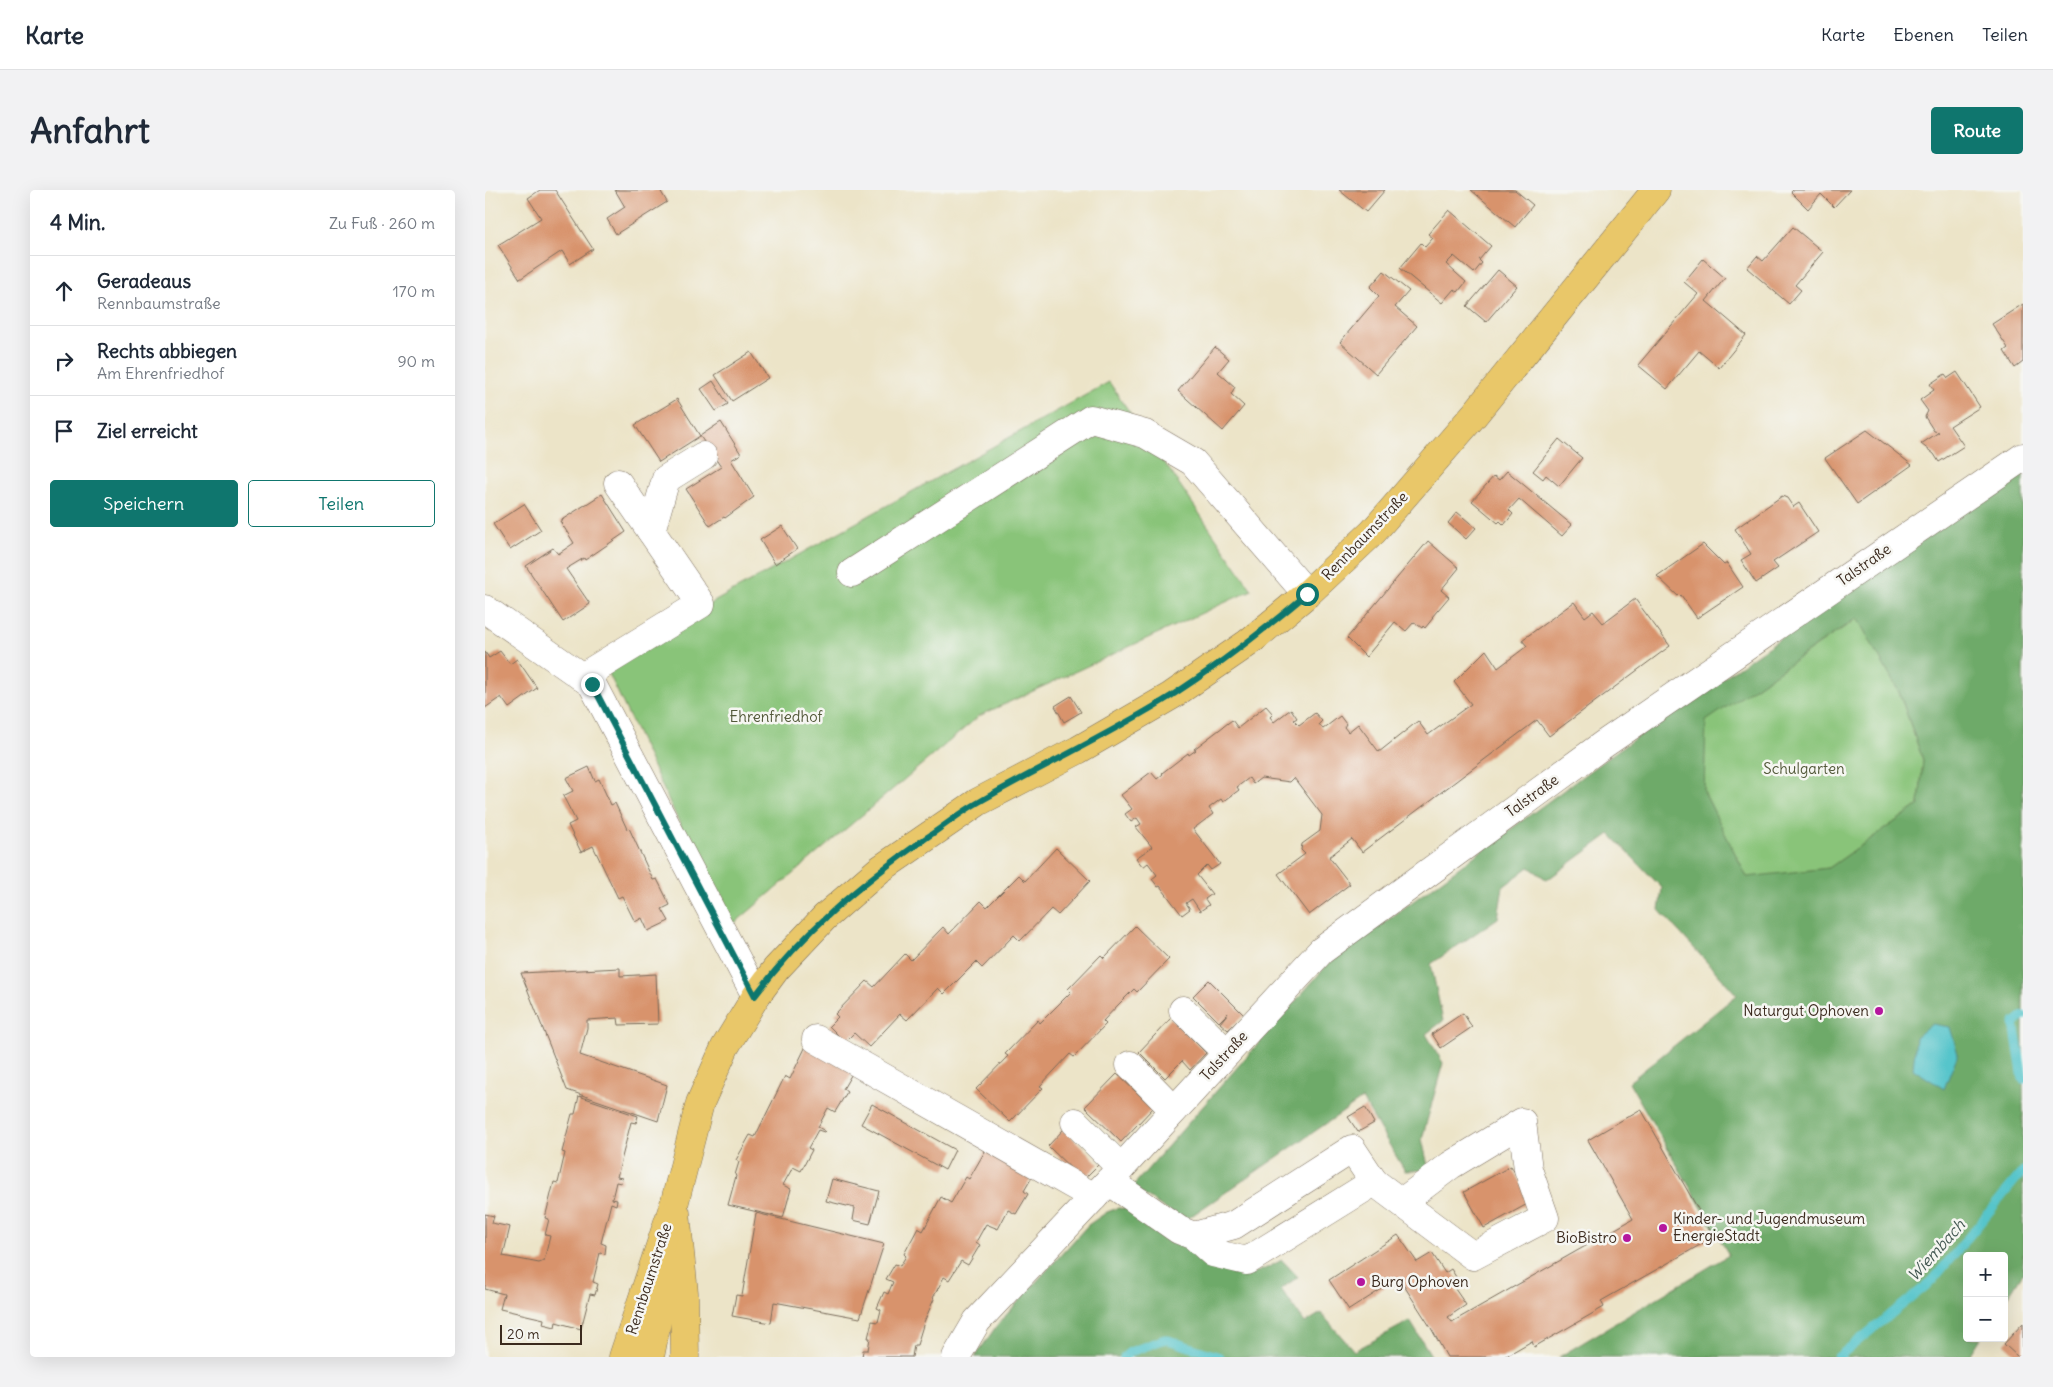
<!DOCTYPE html>
<html lang="de">
<meta charset="utf-8">
<style>
:root{--surface:#fff;--page:#f2f2f3;--text:#1f2937;--muted:#747a83;--line:#e0e1e3;--accent:#0f766e}
body{margin:0;font-family:Delius,sans-serif;background:var(--page);color:var(--text)}
.controls{position:absolute;right:15px;bottom:15px;display:grid;overflow:hidden;border-radius:5px;box-shadow:0 5px 20px #0002}
.controls button{width:45px;height:45px;display:grid;place-items:center;padding:0;border:0;border-bottom:1px solid var(--line);background:var(--surface);color:var(--text);font:25px sans-serif}
.scale{position:absolute;left:15px;bottom:12px;width:82px;box-sizing:border-box;padding-left:5px;border:2px solid #3b2a1e;border-top:0;font-size:14px;line-height:18px;white-space:nowrap;color:#3b2a1e;-webkit-text-stroke:4px #f6f6f2;paint-order:stroke}
.stop{position:absolute;width:15px;height:15px;margin:-11px;border:4px solid #0f766e;border-radius:50%;background:#fff}
.stop.end{background:#0f766e;border-color:#fff;box-shadow:0 1px 5px #0008}
.list{margin:0;padding:0;list-style:none}
h2{display:flex;justify-content:space-between;align-items:center;height:65px;margin:0;padding:0 20px;font-size:21px}
h2 small{font-size:16px;font-weight:400;color:var(--muted)}
.list li{display:grid;grid-template-columns:32px 1fr auto;gap:15px;align-items:center;box-sizing:border-box;height:70px;padding:0 20px;border-top:1px solid var(--line)}
.list b{display:block;font-size:19px;white-space:nowrap}
.list p{margin:0;font-size:16px;white-space:nowrap;color:var(--muted)}
.list em{font-size:16px;font-style:normal;color:var(--muted)}
.actions{display:flex;gap:10px;padding:15px 20px}
.actions a{flex:1;padding:11px 0;border:1px solid var(--accent);border-radius:5px;text-align:center;font-size:18px;color:var(--accent)}
.actions .main{background:var(--accent);color:#fff}
.icon{flex:none;width:28px;height:28px;fill:none;stroke:currentColor;stroke-width:2;stroke-linecap:round;stroke-linejoin:round}
.map{position:relative;flex:none;width:1538px;height:1167px;overflow:hidden;border-radius:5px}
header{display:flex;align-items:center;gap:30px;box-sizing:border-box;height:70px;padding:0 25px;background:var(--surface);border-bottom:1px solid var(--line)}
header strong{font-size:24px}
nav{display:flex;gap:28px;margin-inline-start:auto;font-size:18px}
.intro{display:flex;align-items:center;justify-content:space-between;box-sizing:border-box;height:120px;padding:0 30px}
h1{margin:0;font-size:35px}
.button{padding:12px 22px;border-radius:5px;background:var(--accent);color:#fff;font-size:18px;font-weight:700}
main{display:flex;gap:30px;padding:0 30px}
aside{flex:1;background:var(--surface);border-radius:5px;box-shadow:0 5px 20px #0002}
.map>svg:first-child{display:block}
</style>
<header>
<strong>Karte</strong>
<nav><a>Karte</a><a>Ebenen</a><a>Teilen</a></nav>
</header>
<div class="intro"><h1>Anfahrt</h1><a class="button">Route</a></div>
<main>
<aside>
<h2>4 Min.<small>Zu Fuß · 260 m</small></h2>
<ul class="list">
<li><svg class="icon" aria-label="ahead" viewBox="0 0 24 24"><path d="M12 20V5M6 11l6-6 6 6"/></svg><div><b>Geradeaus</b><p>Rennbaumstraße</p></div><em>170 m</em></li>
<li><svg class="icon" aria-label="right" viewBox="0 0 24 24"><path d="M7 20v-9h11M14 6l5 5-5 5"/></svg><div><b>Rechts abbiegen</b><p>Am Ehrenfriedhof</p></div><em>90 m</em></li>
<li><svg class="icon" aria-label="arrive" viewBox="0 0 24 24"><path d="M6 21V4h12l-3 4 3 4H6"/></svg><div><b>Ziel erreicht</b></div></li>
</ul>
<div class="actions"><a class="main">Speichern</a><a>Teilen</a></div>
</aside>
<div class="map">
<svg width="1538" height="1167" viewBox="0 0 1538 1167">
<rect width="100%" height="100%" fill="#f6f6f2"/>
<filter id="ink" filterUnits="userSpaceOnUse"><feTurbulence type="fractalNoise" baseFrequency=".02" numOctaves="2"/><feDisplacementMap in="SourceGraphic" scale="10" xChannelSelector="R" yChannelSelector="G"/><feConvolveMatrix kernelMatrix="1 2 1 2 8 2 1 2 1" color-interpolation-filters="sRGB"/></filter>
<filter id="wash" filterUnits="userSpaceOnUse"><feTurbulence type="fractalNoise" baseFrequency=".0096" numOctaves="4" result="noise"/><feDisplacementMap in="SourceGraphic" scale="20" xChannelSelector="R" yChannelSelector="G"/><feGaussianBlur stdDeviation="1.12" result="paint"/><feColorMatrix in="noise" values="0 0 0 0 0 0 0 0 0 0 0 0 0 0 0 0 0 1.4 0 .05"/><feComposite in="paint" operator="in"/></filter>
<g filter="url(#wash)">
<rect width="100%" height="100%" fill="#ece4c8"/>
<g fill="#89c479" stroke="#62774c">
<path d="M624 192 767 400 494 526 244 738 119 473Z"/>
<path d="M1373 428 1414 502 1438 570 1434 615 1344 678 1262 688 1219 602 1220 531Z"/>
</g>
<g fill="#6eaa69" stroke="#546a44" fill-rule="evenodd">
<path d="M1538 281V1083L1519 1113V1066H1482V1148H1496L1484 1167H1074L1244 1065 1144 892 1252 805 1174 720 1177 698 1125 644 1062 690 1044 677 1018 697 1013 728 946 774 958 831 941 844 958 873 937 949 944 980 920 981 877 909 699 1031 647 997 843 774 1129 563ZM1372 428 1414 502 1438 570 1434 615 1344 678 1262 687 1219 602 1221 531Z"/>
<path d="M633 1018 644 1019 747 1084C769 1086 778 1080 797 1070L813 1087 796 1099 820 1133 836 1123 869 1161 925 1131 947 1167H490L512 1135 603 1035 622 1022Z"/>
</g>
<path fill="#57c5cb" stroke="#497874" d="M1447 834 1465 837 1473 864 1459 899 1428 879 1431 847Z"/>
<g fill="none" stroke-linecap="round" stroke-linejoin="round">
<g stroke="#57c5cb" stroke-width="9">
<path d="M1538 826 1529 833 1538 889"/>
<path d="M639 1167 645 1162 680 1149 735 1167"/>
<path d="M1353 1167 1447 1091 1538 981"/>
</g>
</g>
<g id="blocks">
<g fill="#d8936c">
<path d="M55 0H70L108 59 85 74 77 61 35 89 13 55 56 28 43 8Z"/>
<path d="M130 0H175L182 12 131 44 122 29 140 17Z"/>
<path d="M854 0H900L881 22Z"/>
<path d="M986 0H1030L1048 15 1030 37Z"/>
<path d="M1308 0H1365L1349 17 1336 4 1323 19 1306 2Z"/>
<path d="M964 20 1006 56 994 70 997 73 989 83 969 66 961 74 981 92 973 102 969 99 957 113 915 78 936 53 940 57 948 48 943 44Z"/>
<path d="M1308 37 1338 62 1310 95 1316 100 1304 114 1262 78 1272 66 1278 71Z"/>
<path d="M1218 69 1240 88 1221 111 1261 145 1234 178 1214 161 1182 199 1153 175 1213 104 1199 92Z"/>
<path d="M1013 80 1032 96 1001 132 982 116Z"/>
<path d="M899 81 924 101 910 117 932 136 891 184 855 152 894 106 885 97Z"/>
<path d="M1538 114V172L1530 178 1519 161 1523 158 1507 134Z"/>
<path d="M730 157 744 169 733 182 750 197 746 204 759 216 738 241 693 201Z"/>
<path d="M266 162 283 188 247 211 230 185Z"/>
<path d="M1472 182 1495 217 1465 236 1479 256 1454 272 1449 264 1436 254 1454 242 1449 241 1440 227 1443 221 1435 210 1449 200 1445 194 1460 184 1463 188Z"/>
<path d="M228 191 243 214 231 221 216 199Z"/>
<path d="M192 209 215 246 174 272 150 235Z"/>
<path d="M236 232 256 264 246 270 269 307 240 328 239 327 225 336 201 299 236 277 215 246Z"/>
<path d="M1382 240 1427 275 1372 314 1340 268Z"/>
<path d="M1074 249 1097 268 1074 296 1061 285 1058 289 1048 281Z"/>
<path d="M1022 281 1087 335 1077 346 1034 309 1024 320 1028 324 1019 335 1015 331 1013 333 987 311 1009 286 1014 290Z"/>
<path d="M117 304 141 342 100 370 99 368 81 379 105 414 78 432 41 376 68 358 73 364 89 353 75 331Z"/>
<path d="M1297 306 1302 308 1308 317 1314 313 1333 342 1288 372 1293 378 1271 393 1256 370 1266 364 1250 339Z"/>
<path d="M39 314 56 340 25 360 8 334Z"/>
<path d="M972 322 991 338 981 349 963 333Z"/>
<path d="M297 336 312 359 290 374 275 350Z"/>
<path d="M943 351 974 378 956 400 964 407 947 427 948 428 940 438 938 436 937 438 929 432 921 441 910 432 881 467 862 448Z"/>
<path d="M1218 354 1239 375 1242 373 1258 397 1212 428 1196 405 1194 407 1172 386Z"/>
<path d="M1150 409 1185 456 1064 546 1052 530 877 662 867 649 844 667 865 694 824 725 793 684 820 664 816 660 817 654 835 641 837 625 809 588 805 592 776 588 768 594 764 588 752 597 754 600 738 612 736 609 724 618 728 624 708 639 735 674 726 680 722 675 712 685 727 704 720 709 724 715 715 721 707 709 701 713 705 719 697 725 675 696 673 697 667 689 672 685 663 673 658 677 651 668 667 657 651 637 656 634 652 628 646 632 640 624 647 619 636 605 666 582 672 589 678 584 677 583 703 563 704 565 711 560 709 559 747 530 753 538 781 516 788 524 785 527 789 532 806 519 812 528 809 530 814 535 830 523 837 531 834 534 838 539 855 526 861 534 859 537 863 542 873 534 894 562 933 531 943 545 986 514 969 492 1001 460 1013 478 1042 456 1037 450 1089 412 1100 427 1108 421 1118 433Z"/>
<path d="M15 461 25 474 32 469 52 498 24 518 16 507 0 518V462L4 468Z"/>
<path d="M586 506 596 522 579 532 570 516Z"/>
<path d="M104 577 110 591 114 589 126 615 130 613 142 639 144 638 168 690 172 689 185 715 177 719 184 731 163 741 157 728 150 732 137 706 133 708 108 656 96 662 83 635 91 631 78 606 88 601 81 588Z"/>
<path d="M571 658 605 691 573 725 566 719 535 751 529 745 497 778 491 772 459 804 453 798 422 830 415 824 384 857 369 843 360 852 344 836 353 827 350 824 382 791 389 797 420 764 426 770 458 737 464 744 496 711 502 717 534 685 540 691Z"/>
<path d="M650 736 684 769 652 802 649 799 633 815 618 831 621 834 589 867 585 864 555 896 558 898 525 932 491 899 523 866 520 864 553 830 555 833 586 802 583 799 616 765 619 768Z"/>
<path d="M135 778V786L171 784 173 834 134 835 133 828 102 830V838L95 865 182 895 173 931 82 900 36 783Z"/>
<path d="M724 790 759 825 743 840 735 833 743 823 734 832 708 806Z"/>
<path d="M978 823 987 837 956 858 947 844Z"/>
<path d="M686 828 721 863 705 880 697 871 680 888 654 862Z"/>
<path d="M322 854 369 880 358 899 362 902 350 922 343 918 333 937 340 941 339 942 333 940 323 958 327 960 316 981 308 977 298 995 306 999 298 1028 243 1015 251 986 250 985 254 972 251 970 265 945 270 947 300 886 305 889Z"/>
<path d="M632 884 668 918 636 952 600 917Z"/>
<path d="M94 906 153 926 151 933 146 932 132 987 137 988 136 993 131 992 127 1009 132 1010 131 1015 126 1013 116 1053 121 1055 120 1064 115 1063 108 1092 113 1094 110 1105 105 1104 96 1139 71 1132 70 1137 58 1134 59 1129 15 1119 19 1104 0 1099V1024L9 1026 7 1033 25 1037 18 1066 54 1073 59 1071 65 1046 60 1045 64 1029 60 1028 69 992 73 993 80 963 77 962 87 924H90Z"/>
<path d="M387 914 470 960 460 980 376 934Z"/>
<path d="M880 917 889 933 873 942 863 927Z"/>
<path d="M1156 919 1229 1047 1116 1111 1119 1117 1049 1157 1047 1151 1019 1167H962L946 1138 914 1088 864 1120 844 1090 913 1045 932 1072 947 1063 960 1083 966 1079 976 1095 970 1099 981 1115 963 1127 967 1132 1148 1029 1103 950Z"/>
<path d="M579 939 614 974 598 990 563 956Z"/>
<path d="M503 956 550 982 539 1001 543 1004 531 1024 523 1020 513 1039 501 1034 491 1052 495 1055 483 1075 476 1071 464 1090 459 1087 448 1108 449 1109 439 1132 432 1155H429L427 1167H377L378 1160H383L385 1148H383L387 1131 393 1132 396 1120 392 1118 399 1102 403 1104 408 1092 401 1089 410 1074 415 1076 421 1066 419 1064 433 1038 438 1041 456 1007 466 1013 481 987 484 989Z"/>
<path d="M1026 976 1046 1012 999 1038 979 1002Z"/>
<path d="M347 989 394 1001 385 1034 368 1030 370 1018 341 1011Z"/>
<path d="M271 1023 399 1054 375 1128 289 1112 286 1133 247 1126 251 1105 257 1106Z"/>
<path d="M1538 1133V1167H1533L1519 1154Z"/>
</g>
</g>
</g>
<g filter="url(#ink)">
<use href="#blocks" fill-opacity="0" stroke="#796b5a" stroke-width="1"/>
<g fill="none" stroke-linecap="round" stroke-linejoin="round">
<g stroke="#796b5a" stroke-width="29">
<g id="minor">
<path d="M133 293 166 341 181 289 218 266"/>
<path d="M367 383 606 229 660 244 708 272 822 404"/>
<path d="M0 419 107 494 271 806"/>
<path d="M97 487 216 414 166 341"/>
<path d="M698 820 742 863"/>
<path d="M331 849 609 1007"/>
<path d="M645 875 689 920"/>
<path d="M590 932 636 978"/>
<path d="M624 991 694 1040 709 1046 728 1063 762 1071 889 992 867 959 749 1035 709 1046"/>
<path d="M889 992 988 1066 1060 1028 1043 979 1037 932 966 975 917 1012"/>
<path d="M471 1167 492 1131 624 991 836 761 1119 554 1538 267"/>
</g>
</g>
<g stroke="#796b5a" stroke-width="29">
<g id="major">
<path d="M191 1023 199 1103 200 1167"/>
<path d="M138 1167 190 1011 215 913 240 857 271 806 291 779 340 727 394 680 493 612 593 560 686 506 763 453 822 404 888 342 989 225 1171 0"/>
<path d="M165 1167 182 1080"/>
</g>
</g>
<use href="#minor" stroke="#fff" stroke-width="28"/>
<use href="#major" stroke="#e9c769" stroke-width="28"/>
</g>
</g>
<g fill="none" stroke-linecap="round" stroke-linejoin="round" filter="url(#ink)">
<path stroke="#0f766e" stroke-width="6" d="M107 494 270 806C319 741 375 694 441 648 459 636 476 622 494 612 558 575 624 545 686 506 734 475 778 441 822 404"/>
</g>
<g fill="#b5179e" stroke="#f6f6f2" stroke-width="2">
<circle cx="1394" cy="821" r="5"/>
<circle cx="1178" cy="1038" r="5"/>
<circle cx="1142" cy="1048" r="5"/>
<circle cx="876" cy="1092" r="5"/>
</g>
<g text-anchor="middle" stroke-width="5" stroke-linejoin="round" paint-order="stroke">
<g font-size="15" fill="#3b2a1e" stroke="#f6f6f2">
<text transform="translate(880 346) rotate(-46)" y="5">Rennbaumstraße</text>
<text transform="translate(1379 375) rotate(-35)" y="5">Talstraße</text>
<text transform="translate(1047 606) rotate(-36)" y="5">Talstraße</text>
<text transform="translate(739 866) rotate(-47)" y="5">Talstraße</text>
<text transform="translate(164 1089) rotate(-72)" y="5">Rennbaumstraße</text>
</g>
<g font-size="15" fill="#525839" stroke="#f6f6f2">
<text x="291" y="532">Ehrenfriedhof</text>
<text x="1319" y="584">Schulgarten</text>
</g>
<g font-size="15" fill="#3b2a1e" stroke="#f6f6f2" text-anchor="end">
<text x="1384" y="826">Naturgut Ophoven</text>
<text x="1188" y="1034" text-anchor="start">Kinder- und Jugendmuseum<tspan x="1188" dy="17">EnergieStadt</tspan></text>
<text x="1132" y="1053">BioBistro</text>
<text x="886" y="1097" text-anchor="start">Burg Ophoven</text>
</g>
<g font-size="16" font-style="italic" fill="#435852" stroke="#f6f6f2">
<text transform="translate(1451 1060) rotate(-48)" y="6">Wiembach</text>
</g>
</g>
</svg>
<div class="controls">
<button>+</button>
<button>−</button>
</div>
<div class="scale">20 m</div>
<div class="stop" style="left:822px;top:404px"></div>
<div class="stop end" style="left:107px;top:494px"></div>
</div>
</main>
